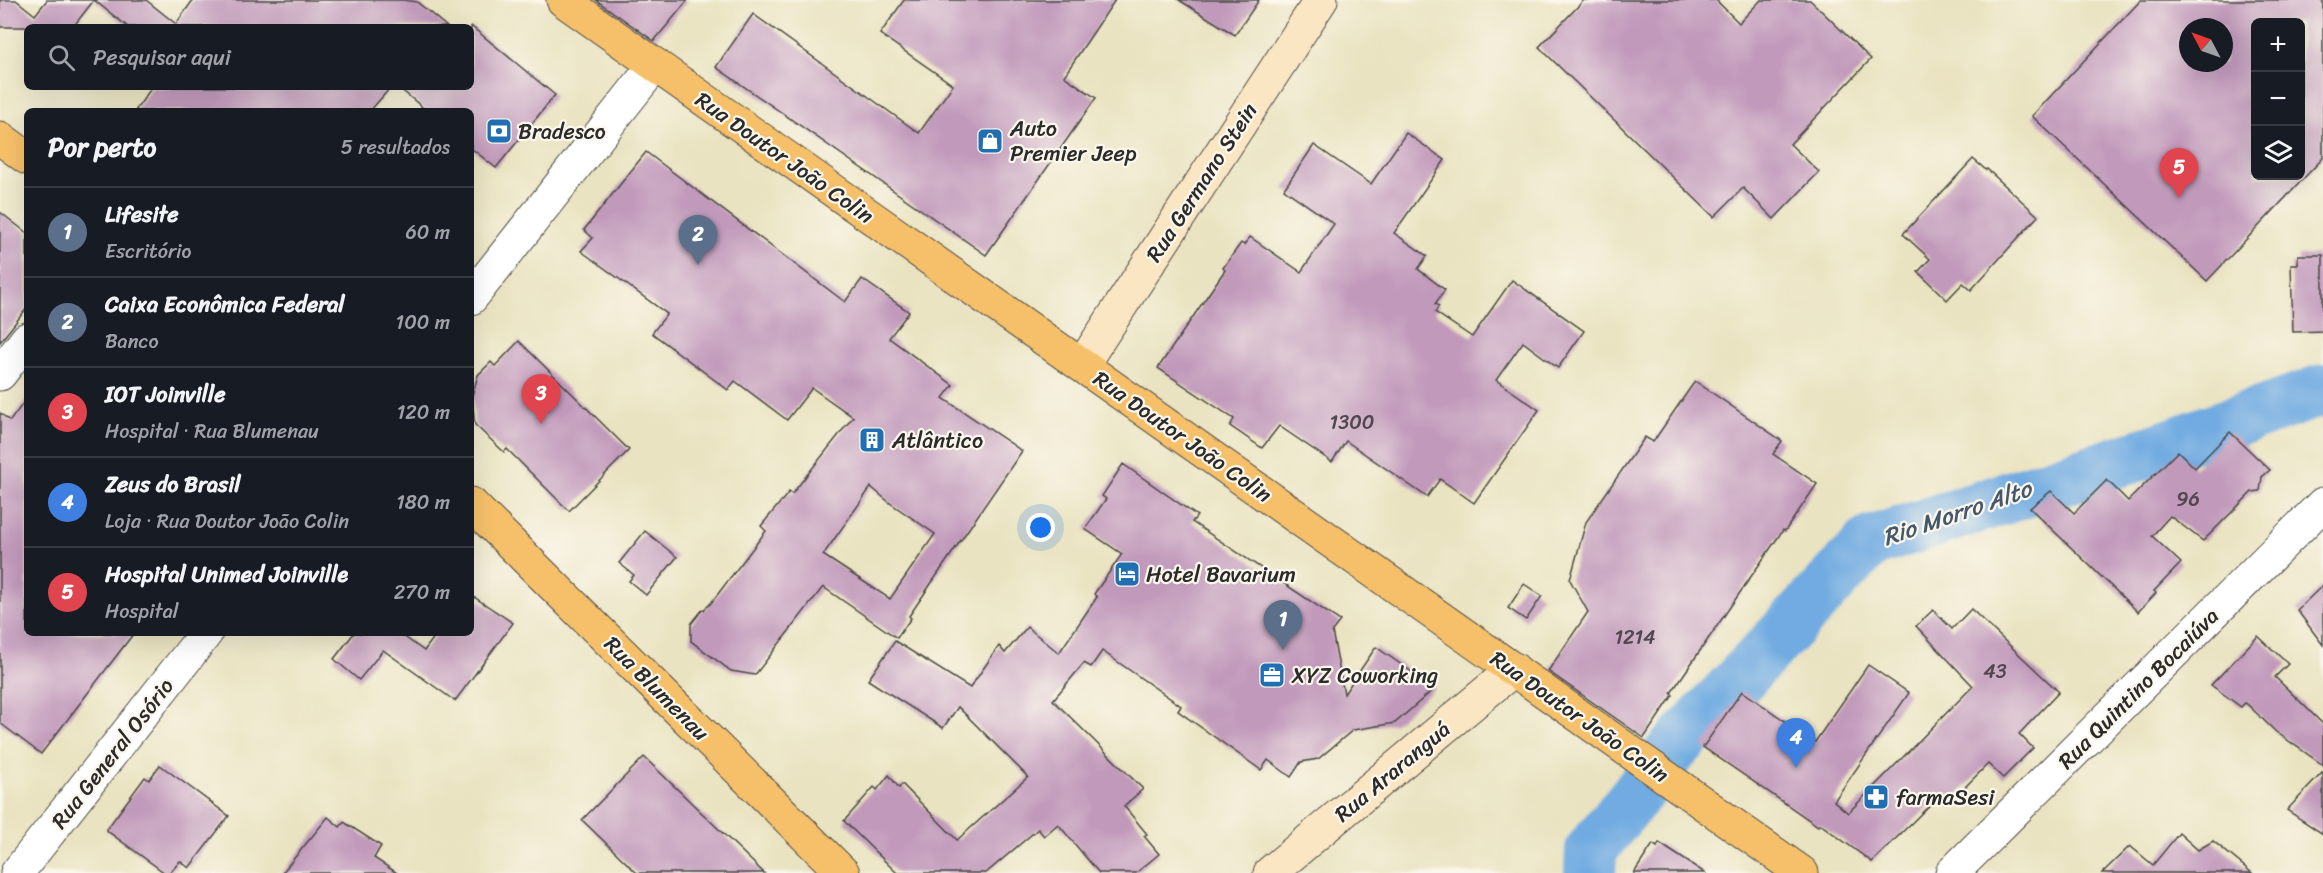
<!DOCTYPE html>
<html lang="pt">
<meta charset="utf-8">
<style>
:root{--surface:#171b24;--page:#242831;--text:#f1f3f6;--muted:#9ea1a6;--line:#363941;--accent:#1f6fb2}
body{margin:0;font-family:Sriracha,sans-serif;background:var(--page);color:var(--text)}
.controls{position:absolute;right:18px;top:18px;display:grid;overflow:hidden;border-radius:9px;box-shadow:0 6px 24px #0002}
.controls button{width:54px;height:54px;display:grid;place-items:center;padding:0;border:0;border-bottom:2px solid var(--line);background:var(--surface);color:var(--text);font:30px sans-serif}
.compass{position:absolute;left:2179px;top:18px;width:54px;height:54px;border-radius:50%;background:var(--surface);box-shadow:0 6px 24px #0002;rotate:311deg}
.you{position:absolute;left:1041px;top:528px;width:21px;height:21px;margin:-15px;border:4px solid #fff;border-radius:50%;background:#1a73e8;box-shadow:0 0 0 9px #1a73e833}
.badge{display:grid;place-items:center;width:39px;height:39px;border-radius:50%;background:var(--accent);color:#fff;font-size:20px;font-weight:700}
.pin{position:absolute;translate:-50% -50px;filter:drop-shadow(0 2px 3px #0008)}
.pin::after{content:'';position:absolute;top:32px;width:21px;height:18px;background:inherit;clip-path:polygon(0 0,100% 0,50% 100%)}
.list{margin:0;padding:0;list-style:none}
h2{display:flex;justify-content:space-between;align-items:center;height:78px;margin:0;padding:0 24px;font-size:26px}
h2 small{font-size:20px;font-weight:400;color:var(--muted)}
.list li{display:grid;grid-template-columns:39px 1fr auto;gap:18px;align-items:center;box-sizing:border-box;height:90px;padding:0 24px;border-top:2px solid var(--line)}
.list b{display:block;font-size:22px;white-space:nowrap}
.list p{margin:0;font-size:20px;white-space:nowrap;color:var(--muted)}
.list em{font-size:20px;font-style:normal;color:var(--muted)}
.icon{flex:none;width:33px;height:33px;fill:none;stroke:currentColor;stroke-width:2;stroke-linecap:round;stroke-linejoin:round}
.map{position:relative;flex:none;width:2323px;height:873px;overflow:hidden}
.search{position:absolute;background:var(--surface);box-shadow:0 6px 24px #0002;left:24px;top:24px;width:450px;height:66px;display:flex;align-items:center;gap:15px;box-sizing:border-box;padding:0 21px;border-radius:9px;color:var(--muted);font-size:22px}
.panel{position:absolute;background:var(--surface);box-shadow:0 6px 24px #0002;left:24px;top:108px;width:450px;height:528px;border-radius:9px}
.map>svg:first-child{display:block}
</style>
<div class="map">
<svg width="2323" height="873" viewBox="0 0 2323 873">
<rect width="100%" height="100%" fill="#fbf7ec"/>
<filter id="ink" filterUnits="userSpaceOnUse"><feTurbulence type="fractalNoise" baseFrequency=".0167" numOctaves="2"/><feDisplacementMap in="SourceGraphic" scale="12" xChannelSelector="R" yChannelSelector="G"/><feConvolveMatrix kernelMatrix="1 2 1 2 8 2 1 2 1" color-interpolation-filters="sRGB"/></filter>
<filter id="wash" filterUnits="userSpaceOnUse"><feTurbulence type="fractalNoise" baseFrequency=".008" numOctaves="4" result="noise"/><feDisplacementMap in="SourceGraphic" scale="24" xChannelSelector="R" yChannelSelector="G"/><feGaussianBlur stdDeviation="1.35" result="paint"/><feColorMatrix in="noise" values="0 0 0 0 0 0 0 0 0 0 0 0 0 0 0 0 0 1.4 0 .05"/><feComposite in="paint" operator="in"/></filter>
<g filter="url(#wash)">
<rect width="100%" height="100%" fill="#eae3c1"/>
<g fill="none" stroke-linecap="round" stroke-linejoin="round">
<path stroke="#71abe1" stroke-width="52" d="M1590 873 1591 850 1669 754 1870 542 2155 450 2323 390"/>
</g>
<g id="blocks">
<g fill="#c19abb" fill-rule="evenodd">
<path d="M0 0H16L35 15 47 0H94L73 27H0Z"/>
<path d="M94 0H146L176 24 193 0H403L417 2 447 27H128Z"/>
<path d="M596 0H688L654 41Z"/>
<path d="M904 0H1115L1064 76 1096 98 986 255 716 67 753 14 919 133 953 85 880 34Z"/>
<path d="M1179 0H1259L1235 35Z"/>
<path d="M1584 0H1716L1739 23 1761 0H1810L1871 59 1790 144 1819 172 1774 219 1743 188 1714 217 1539 47Z"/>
<path d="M2141 0H2323V158L2207 281 2032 116ZM2256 22H2301V176H2256ZM2188 27H2224V63H2188Z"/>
<path d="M471 26 555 95 496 168 471 148V111H427L398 87H471Z"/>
<path d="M152 87H391L370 111H135Z"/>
<path d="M1406 133 1445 160 1394 233 1427 256 1418 269 1445 290 1435 304 1439 306 1435 312 1472 337 1512 280 1584 331 1558 368 1523 342 1496 380 1539 410 1474 503 1440 479 1427 497 1346 441 1332 462 1279 426 1262 448 1230 426 1234 419 1158 368 1225 270 1223 268 1241 243 1244 245 1250 237 1301 272 1334 224 1284 189 1314 145 1371 184Z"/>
<path d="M646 152 845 302 862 279 909 312 889 338 953 385 943 398 1022 451 909 616 911 618 897 638 823 587 755 675 731 671 691 641V624L703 609 704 610 711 603 766 531 761 526 789 492 792 494 853 417 812 388 787 420 735 381 728 390 652 333 667 314 581 251 593 238 584 230ZM871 487 890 503 935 534 890 599 823 555Z"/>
<path d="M1973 159 1986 170 1987 169 2038 216 1971 290 1963 283 1947 300 1918 272 1930 259 1903 234Z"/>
<path d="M0 212 27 233V308L0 342Z"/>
<path d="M2298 255H2323V331L2293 332 2291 264H2298Z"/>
<path d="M519 341 629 450 569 511 507 449 504 452 475 425 472 396 478 375 491 362 495 366Z"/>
<path d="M1695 381 1782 441 1773 454 1817 484 1785 531 1783 530 1671 693 1673 695 1644 738 1548 671 1588 612 1570 580 1586 522 1645 437 1653 442Z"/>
<path d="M27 398V633H134L41 754 0 723V413L10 421Z"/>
<path d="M2230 432 2270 470 2262 477 2260 491 2252 492 2203 541 2170 516 2152 536 2181 563 2154 591 2156 593 2138 612 2030 508 2051 491 2074 513 2107 480 2128 501 2178 451 2195 468Z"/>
<path d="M1123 464 1197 516 1192 522 1340 621 1332 631 1344 694 1376 647 1435 688 1395 723 1353 730 1318 759 1301 762 1291 777 1268 760 1261 770 1178 711 1181 706 1102 651 1091 667 1084 663 1053 700 1143 789 1124 806 1147 834 1144 836 1159 854 1136 873H1099L1058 824 1044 836 1038 829 986 873H897L844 821 874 787 877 790 889 775 899 788 902 784 957 840 1028 777 958 707 943 728 868 680 895 641 970 688 999 646 1005 653 1027 627 1059 653 1097 597 1094 594 1122 554 1085 529 1106 499 1102 496Z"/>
<path d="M645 531 677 557 646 595 629 581 634 575 619 563Z"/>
<path d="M1524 584 1542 596 1526 620 1508 608Z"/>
<path d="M2323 585V645L2297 610Z"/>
<path d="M471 595 513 623 455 701 383 650 359 680 334 659 354 633H399L424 651 437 633H471Z"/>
<path d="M1971 609 2059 692 2019 734 2033 748 2003 778 1988 764 1950 802 1941 794 1872 862 1820 824 1818 826 1703 747 1742 691 1815 742 1868 665 1909 693 1834 801 1848 813 1973 686 1916 626 1933 610 1952 629Z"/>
<path d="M2258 636 2288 664 2275 677 2323 724V765L2276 732 2248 705 2245 703 2241 707 2211 685Z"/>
<path d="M644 757 764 873H637L582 820Z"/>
<path d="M160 765 229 816 189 868 180 861 170 873H165L106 830 145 777 149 780Z"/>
<path d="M2323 772V834L2287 810Z"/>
<path d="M328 817 340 827 344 822 381 846 374 858 397 873H282Z"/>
<path d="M2179 833 2198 850 2213 841 2252 873H2102L2130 846 2153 865Z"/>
<path d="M1659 843 1705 873H1634L1653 844 1657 847Z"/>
</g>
</g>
</g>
<g filter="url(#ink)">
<use href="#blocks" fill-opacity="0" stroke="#484742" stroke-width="1.5"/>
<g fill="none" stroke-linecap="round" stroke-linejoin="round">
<g stroke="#484742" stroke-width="35">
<g id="street">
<path d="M471 298 655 65"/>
<path d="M0 374 27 339"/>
<path d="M17 873 206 633"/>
<path d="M1952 873 2323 504"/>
</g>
</g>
<g stroke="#484742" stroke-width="35">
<g id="secondary">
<path d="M1082 365 1321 0"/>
<path d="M1270 873 1514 669"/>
</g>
</g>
<g stroke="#484742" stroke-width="35">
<g id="primary">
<path d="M563 0 1802 873"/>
<path d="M0 138 27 158"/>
<path d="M471 504 843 873"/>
</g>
</g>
<use href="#street" stroke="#fff" stroke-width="33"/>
<use href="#secondary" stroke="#fbe6c4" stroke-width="33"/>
<use href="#primary" stroke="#f6c06b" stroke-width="33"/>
</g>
</g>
<defs>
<g id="bank-square" transform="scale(1.35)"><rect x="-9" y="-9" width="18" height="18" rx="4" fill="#1f6fb2" stroke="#fbf7ec"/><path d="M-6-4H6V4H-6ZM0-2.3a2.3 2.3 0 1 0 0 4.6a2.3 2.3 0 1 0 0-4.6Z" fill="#fff"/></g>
<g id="shop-square" transform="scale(1.35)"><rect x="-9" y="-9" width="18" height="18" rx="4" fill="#1f6fb2" stroke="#fbf7ec"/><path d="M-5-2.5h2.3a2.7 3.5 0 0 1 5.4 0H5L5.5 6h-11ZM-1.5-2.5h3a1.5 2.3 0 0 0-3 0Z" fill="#fff"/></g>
<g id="building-square" transform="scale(1.35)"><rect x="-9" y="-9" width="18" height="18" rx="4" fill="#1f6fb2" stroke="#fbf7ec"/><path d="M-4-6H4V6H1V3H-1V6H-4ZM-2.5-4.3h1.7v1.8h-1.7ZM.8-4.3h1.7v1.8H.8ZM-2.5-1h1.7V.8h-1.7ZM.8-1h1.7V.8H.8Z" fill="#fff"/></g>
<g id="hotel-square" transform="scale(1.35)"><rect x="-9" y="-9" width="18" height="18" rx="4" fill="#1f6fb2" stroke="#fbf7ec"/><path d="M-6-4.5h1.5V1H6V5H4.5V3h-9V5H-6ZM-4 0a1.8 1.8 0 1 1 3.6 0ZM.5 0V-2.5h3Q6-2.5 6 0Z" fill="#fff"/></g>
<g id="office-square" transform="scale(1.35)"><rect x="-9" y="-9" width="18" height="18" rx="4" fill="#1f6fb2" stroke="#fbf7ec"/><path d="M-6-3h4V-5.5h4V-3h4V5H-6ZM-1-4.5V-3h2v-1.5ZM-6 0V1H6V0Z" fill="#fff"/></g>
<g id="pharmacy-square" transform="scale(1.35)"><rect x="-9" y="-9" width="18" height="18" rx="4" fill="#1f6fb2" stroke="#fbf7ec"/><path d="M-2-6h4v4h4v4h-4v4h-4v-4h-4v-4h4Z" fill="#fff"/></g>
</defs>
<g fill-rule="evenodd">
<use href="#bank-square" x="499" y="131"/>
<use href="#shop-square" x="990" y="141"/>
<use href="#building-square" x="872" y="440"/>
<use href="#hotel-square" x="1127" y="574"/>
<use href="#office-square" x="1272" y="675"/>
<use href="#pharmacy-square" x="1876" y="797"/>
</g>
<g text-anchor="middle" stroke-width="4.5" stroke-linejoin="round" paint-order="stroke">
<g font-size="20" fill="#50474f">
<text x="1352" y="429">1300</text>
<text x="2188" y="506">96</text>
<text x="1635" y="644">1214</text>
<text x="1995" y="678">43</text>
</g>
<g font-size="22" fill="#2b2b2b" stroke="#fbf7ec" text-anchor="start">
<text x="1010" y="136">Auto<tspan x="1010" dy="25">Premier Jeep</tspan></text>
<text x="518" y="139">Bradesco</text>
<text x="892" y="448">Atlântico</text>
<text x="1146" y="582">Hotel Bavarium</text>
<text x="1292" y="683">XYZ Coworking</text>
<text x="1896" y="805">farmaSesi</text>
</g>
<g font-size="22" fill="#2b2b2b" stroke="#fbf7ec">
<text transform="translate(785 157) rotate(35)" y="8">Rua Doutor João Colin</text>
<text transform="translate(1201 182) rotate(-57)" y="8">Rua Germano Stein</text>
<text transform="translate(1183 436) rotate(35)" y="8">Rua Doutor João Colin</text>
<text transform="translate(657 688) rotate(45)" y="8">Rua Blumenau</text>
<text transform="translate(2138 688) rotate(-45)" y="8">Rua Quintino Bocaiúva</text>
<text transform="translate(1580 716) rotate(35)" y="8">Rua Doutor João Colin</text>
<text transform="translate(112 753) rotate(-52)" y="8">Rua General Osório</text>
<text transform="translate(1392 771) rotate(-40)" y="8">Rua Araranguá</text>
</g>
<g font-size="24" font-style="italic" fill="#44586b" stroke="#fbf7ec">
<text transform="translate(1957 513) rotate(-19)" y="8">Rio Morro Alto</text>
</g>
</g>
</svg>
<div class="controls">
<button>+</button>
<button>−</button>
<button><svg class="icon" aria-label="layers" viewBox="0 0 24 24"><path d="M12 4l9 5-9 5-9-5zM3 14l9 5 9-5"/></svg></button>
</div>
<svg class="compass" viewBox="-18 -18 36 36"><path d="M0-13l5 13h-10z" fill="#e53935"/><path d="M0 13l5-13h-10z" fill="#9ea1a6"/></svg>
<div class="you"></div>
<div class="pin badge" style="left:1283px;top:650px;background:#5c6f8a">1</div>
<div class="pin badge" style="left:698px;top:265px;background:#5c6f8a">2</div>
<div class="pin badge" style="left:541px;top:424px;background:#e0444e">3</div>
<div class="pin badge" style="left:1796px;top:768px;background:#3f7fe0">4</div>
<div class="pin badge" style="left:2179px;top:198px;background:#e0444e">5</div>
<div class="search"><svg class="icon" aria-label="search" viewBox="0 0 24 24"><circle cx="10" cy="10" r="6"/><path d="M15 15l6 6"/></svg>Pesquisar aqui</div>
<section class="panel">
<h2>Por perto<small>5 resultados</small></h2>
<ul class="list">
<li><span class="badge" style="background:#5c6f8a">1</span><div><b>Lifesite</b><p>Escritório</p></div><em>60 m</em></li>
<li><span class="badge" style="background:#5c6f8a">2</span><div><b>Caixa Econômica Federal</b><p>Banco</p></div><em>100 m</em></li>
<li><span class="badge" style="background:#e0444e">3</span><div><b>IOT Joinville</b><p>Hospital · Rua Blumenau</p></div><em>120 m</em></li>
<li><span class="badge" style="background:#3f7fe0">4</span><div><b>Zeus do Brasil</b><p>Loja · Rua Doutor João Colin</p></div><em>180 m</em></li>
<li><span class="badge" style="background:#e0444e">5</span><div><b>Hospital Unimed Joinville</b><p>Hospital</p></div><em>270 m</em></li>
</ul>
</section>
</div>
